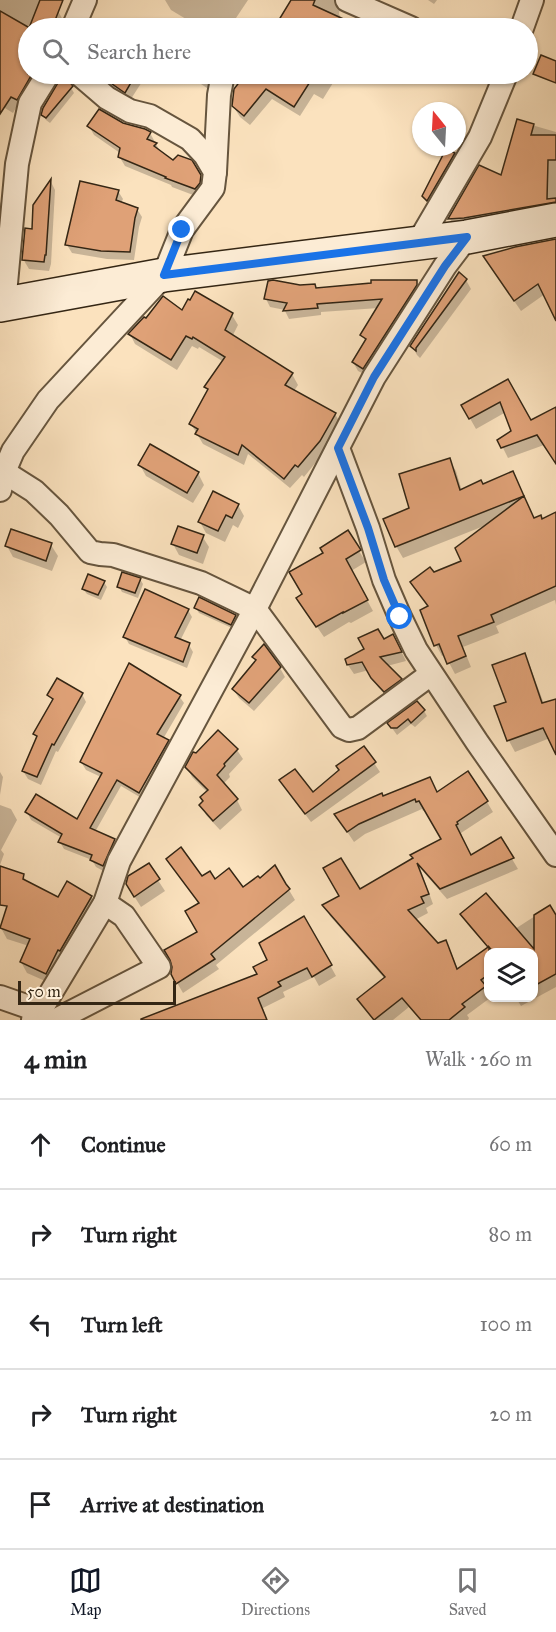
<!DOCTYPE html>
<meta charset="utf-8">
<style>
:root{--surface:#fff;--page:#f6f6f6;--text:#202124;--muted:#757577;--line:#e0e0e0;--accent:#111827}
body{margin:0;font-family:"IM FELL Great Primer",serif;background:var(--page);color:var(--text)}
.controls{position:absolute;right:18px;bottom:18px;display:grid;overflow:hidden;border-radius:12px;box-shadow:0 2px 4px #0004}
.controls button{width:54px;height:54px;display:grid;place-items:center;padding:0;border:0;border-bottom:2px solid var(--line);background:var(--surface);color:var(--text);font:30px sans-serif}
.compass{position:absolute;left:412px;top:102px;width:54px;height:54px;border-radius:50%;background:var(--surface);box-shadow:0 2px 4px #0004;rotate:342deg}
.scale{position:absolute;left:18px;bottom:15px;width:158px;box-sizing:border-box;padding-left:6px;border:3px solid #342614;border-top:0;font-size:16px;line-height:21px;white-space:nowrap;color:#342614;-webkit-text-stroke:4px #fcecd5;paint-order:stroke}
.stop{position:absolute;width:18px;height:18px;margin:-14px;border:4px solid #1a73e8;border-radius:50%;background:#fff}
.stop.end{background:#1a73e8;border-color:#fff;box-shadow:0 2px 6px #0008}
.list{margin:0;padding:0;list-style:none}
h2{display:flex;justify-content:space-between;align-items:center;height:78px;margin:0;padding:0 24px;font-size:26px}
h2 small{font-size:20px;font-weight:400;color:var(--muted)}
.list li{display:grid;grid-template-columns:39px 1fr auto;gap:18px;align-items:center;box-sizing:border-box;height:90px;padding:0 24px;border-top:2px solid var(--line)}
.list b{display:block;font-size:22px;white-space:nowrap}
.list em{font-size:20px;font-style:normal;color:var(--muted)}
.icon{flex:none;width:33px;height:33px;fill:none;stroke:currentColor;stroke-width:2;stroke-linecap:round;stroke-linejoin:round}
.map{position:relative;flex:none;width:556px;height:1020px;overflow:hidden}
.search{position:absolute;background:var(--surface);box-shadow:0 2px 4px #0004;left:18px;right:18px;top:18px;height:66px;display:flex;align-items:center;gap:15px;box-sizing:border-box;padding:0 21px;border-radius:33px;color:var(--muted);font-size:22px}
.sheet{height:528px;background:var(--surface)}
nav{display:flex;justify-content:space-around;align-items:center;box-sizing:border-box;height:84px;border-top:2px solid var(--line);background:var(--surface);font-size:16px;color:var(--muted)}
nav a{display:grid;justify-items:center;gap:3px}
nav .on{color:var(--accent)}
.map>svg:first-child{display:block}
</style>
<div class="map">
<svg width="556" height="1020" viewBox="0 0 556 1020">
<rect width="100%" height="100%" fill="#fbe2be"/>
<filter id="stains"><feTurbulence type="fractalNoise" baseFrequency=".00333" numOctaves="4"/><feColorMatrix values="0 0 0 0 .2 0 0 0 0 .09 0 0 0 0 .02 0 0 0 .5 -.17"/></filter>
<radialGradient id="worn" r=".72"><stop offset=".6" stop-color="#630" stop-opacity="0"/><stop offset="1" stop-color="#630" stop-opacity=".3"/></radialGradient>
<g fill="#0003">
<path d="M0 0H41L58 11 64 22 62 28H28V74H47L23 110 17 106 13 113 0 105Z"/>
<path d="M165 0H248L236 18 252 28H201L171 10Z"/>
<path d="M296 0H344L340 6 339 14 346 28H275L292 1Z"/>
<path d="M428 0H437L434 4Z"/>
<path d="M63 74 74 93 50 123 46 120 43 115Z"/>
<path d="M114 74H147L129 102 116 92 109 81Z"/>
<path d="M186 74H218L207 88Z"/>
<path d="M245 74H347L340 82 336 78 323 99 314 94 300 116 272 99 250 125 240 117 233 106 246 76Z"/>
<path d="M518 121 556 132V212L455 229 450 219 480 167 502 177Z"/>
<path d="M89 126 131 132 144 130 150 133 161 153 200 176 205 185 201 198 172 187 171 185 125 166 119 156 120 153 94 135Z"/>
<path d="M454 154 457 159 430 205 423 196Z"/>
<path d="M51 182 55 190 51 264 49 271 29 269 23 259Z"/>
<path d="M118 191 123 199 121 203 137 209 142 217 139 227 134 260 107 259 72 253 67 245Z"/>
<path d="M0 202 6 212 5 219H0Z"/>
<path d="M556 254V317L545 294 521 311 491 267Z"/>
<path d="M466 280 471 289 420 358 417 355 412 346Z"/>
<path d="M416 282 421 290 368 376 358 371 353 362 366 342 362 335 379 308 321 312V315L289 319 285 311V310L270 307 266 299 317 289Z"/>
<path d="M183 313 232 315 238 325 232 337 292 374 298 385 294 391 335 414 341 424 325 451 304 477 302 475 290 488 248 454 244 465 203 444 191 424 209 391 206 387 224 362 199 347 198 349 192 346 177 370 135 344 130 334Z"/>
<path d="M508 381 531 422 556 409V463L544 445 508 458 499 440 513 432 506 412 476 429 463 406Z"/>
<path d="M449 460 456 471 462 491 483 486 512 473 535 520 542 521 556 516V605L555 600 496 626 499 633 463 647 471 667 455 674 445 655 442 656 436 645 429 607 433 573 463 561 489 524 403 558 396 546 411 509Z"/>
<path d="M140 465 198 473 204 485 193 503 146 476Z"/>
<path d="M238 505 244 516 238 528 233 525 225 542 206 533 200 522Z"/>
<path d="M202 536 209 547 203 564 179 555 173 544Z"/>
<path d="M51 545 58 556 52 571 13 557 7 546Z"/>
<path d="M359 551 366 562 351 571 373 611 351 623 349 622 324 637 298 599 304 594 291 572Z"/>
<path d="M140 579 143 584 138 598 122 592 119 587Z"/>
<path d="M104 582 107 587 101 600 87 594 83 589Z"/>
<path d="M196 608 235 616 238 621 234 629 199 613Z"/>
<path d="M188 610 192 617 180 641 189 645 193 652 187 668 129 644 125 637Z"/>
<path d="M384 641 398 645 406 661 387 666 400 680 406 689 391 700 378 687 369 670 354 674 348 665Z"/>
<path d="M524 655 530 666 544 704 556 700V751L550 738 515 752 509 741 496 707 508 703Z"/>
<path d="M254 657 280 668 285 677 254 711 239 698 233 689 257 662Z"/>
<path d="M82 694 86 702 58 752 56 751 41 785 28 779 23 771 38 738 35 734 53 702 49 695Z"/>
<path d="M179 696 184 703 163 739 168 741 172 748 143 799 121 786 95 832 114 840 119 848 107 873 96 867 92 860 64 849 60 842 62 838 31 820 27 812 78 821 101 777 86 770 81 762Z"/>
<path d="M424 711 427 716 415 727 411 724 397 735 389 724Z"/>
<path d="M364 748 380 772 311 822 286 789 313 794Z"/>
<path d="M237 750 243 759 229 774 230 777 223 784 237 800 242 810 220 830 206 815 201 805 204 802 207 792 192 777 187 767Z"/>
<path d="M0 772 3 777 0 795Z"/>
<path d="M430 779 437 793 487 802 493 812 461 833 462 835 460 836 471 857 500 839 518 869 447 899 420 868 433 904 426 908 428 913 415 920 437 945 445 942 451 952 458 970 488 948 468 925 462 915 515 929 549 907 556 918V987L521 1006 516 998H534V952H488V998H490L467 1015 469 1018 468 1020H420L409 1007 393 1020H373L359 1000 385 979 330 916 324 906 360 891 443 840 426 810 423 811 422 809 365 834 354 842 342 824 383 798Z"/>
<path d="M0 805 11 809 17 820 1 850 4 854 0 865Z"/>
<path d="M148 865 165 891 141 907 134 896Z"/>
<path d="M275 867 295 900 216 965 219 969 183 993 172 974 199 933 202 878 242 889 259 880Z"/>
<path d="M0 868 23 876 28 884 59 899 91 897 97 908 52 984 27 973 21 962 29 946 7 939 1 928 11 899 0 895Z"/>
<path d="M304 918 336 976 319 986 314 977 283 992 285 997 263 1008 267 1020H161L259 975Z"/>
</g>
<g fill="#dfa177" stroke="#342614" stroke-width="1.5">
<path d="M40 0H63L52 28H29Z"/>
<path d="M291 0H315L313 5 363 28H274Z"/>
<path d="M0 11 28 27V74H32L17 100 11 97 0 114Z"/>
<path d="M541 55 556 61V83L533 74Z"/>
<path d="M61 74 66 75 67 79 73 86 46 118 41 115 43 108 59 81Z"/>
<path d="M112 74H136L125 93 108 81Z"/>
<path d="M241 74H315L294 107 266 89 244 116 232 106 234 89 244 76Z"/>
<path d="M99 109 123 123 145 129 151 132 147 139 157 143 154 146 173 160 178 155 192 160 201 175 200 183 195 189 165 178 166 177 118 157 120 148 87 126Z"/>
<path d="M517 119 534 124 531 135H556V160H548L547 199 556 198V202L464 218 448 219 479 165 501 175Z"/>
<path d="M446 149 455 153 427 201 422 196Z"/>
<path d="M51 179 46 255H45L44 262 22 260 25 228 32 229 33 205Z"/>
<path d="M80 181 119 190 116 200 138 208 135 218 130 252 101 251 65 245Z"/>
<path d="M556 239V321L538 284 514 301 483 256 515 247Z"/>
<path d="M459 272 467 279 416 348V351L410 346Z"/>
<path d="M273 280 300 285 315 284 316 288 371 283V280H417V285L363 369 352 362 366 339 360 335 382 299 317 304 318 308 283 311 287 303 264 299 268 281Z"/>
<path d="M195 291 233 313 225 330 293 373 285 385 336 413 320 441 298 467 295 465 284 479 242 445 238 455 195 434 198 429 189 424 208 389 204 387 225 357 193 337 192 339 186 336 171 360 128 334 144 317 146 318 163 296 182 310 188 299 190 300Z"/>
<path d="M508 379 531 420 556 407V464L537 435 501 448 497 440 511 431 500 402 469 419 461 405Z"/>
<path d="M150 444 199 472 187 493 138 465Z"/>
<path d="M450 458 460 490 481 480 483 484 513 471 524 496 395 547 383 519 409 508 399 474Z"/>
<path d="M213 491 239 504 232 518 226 515 218 531 198 522Z"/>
<path d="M524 496 534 518 541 515 542 519 556 512V586L491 615 494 622 458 636 466 656 447 664 439 644 434 646 420 610 428 606 410 582 430 567 434 572 461 561 455 548Z"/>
<path d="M178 526 204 535 197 553 171 544Z"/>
<path d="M11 529 52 543 46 561 5 546Z"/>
<path d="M348 530 361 550 346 559 368 600 343 613V612L316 627 296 598 302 594 289 572 323 553 320 548Z"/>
<path d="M122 572 141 578 135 593 117 587Z"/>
<path d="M88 574 105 581 98 595 82 589Z"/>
<path d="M145 589 189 609 175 637 190 643 183 662 123 637Z"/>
<path d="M199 597 236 615 231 625 194 608Z"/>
<path d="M378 629 384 639 393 634 402 652 380 657 402 679 384 692 371 678 362 662 347 665 345 659 364 649 358 638Z"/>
<path d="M264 644 281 667 249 703 232 689 256 660 252 657Z"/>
<path d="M525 653 542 703 556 699V755L543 728 507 741 494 706 506 702 492 665Z"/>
<path d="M129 663 181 695 157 734 169 740 139 793 117 780 90 828 115 839 103 866 90 860 92 855 58 842 62 834 25 812 36 794 77 819 102 773 80 762Z"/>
<path d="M57 678 83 693 54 745 52 744 37 777 22 771 37 736 33 734 53 699 47 695Z"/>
<path d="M417 701 425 710 411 723 408 719 397 728H391L387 723Z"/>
<path d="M218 730 238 749 224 764 225 766 217 775 238 799 213 821 199 805 203 801 200 797 208 790 185 767 193 752 196 753Z"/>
<path d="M364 746 376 762 305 814 279 780 295 769 313 792 339 770 336 766Z"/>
<path d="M468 771 488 801 457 822 458 824 456 825 471 855 501 837 514 858 440 889 417 863 429 894 421 897 424 903 408 910 438 943 446 940 457 969 488 947 460 914 486 893 534 949V915L550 905 556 915V974L534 986V952H493L489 947V974L481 980 486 986 462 1004 465 1007 449 1020H421L402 998 374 1020 357 999 385 977 322 905 339 896 323 868 341 858 360 889 413 858 410 855 441 839 419 801 416 802 415 799 359 824 347 832 334 814 382 793 383 796 430 777 437 792Z"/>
<path d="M181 847 202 876 210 871 215 879 229 868 243 887 258 876 260 878 275 865 286 884 290 889 211 954 215 959 176 984 171 974 172 967 170 960 164 950 197 932 185 911 199 903 166 859Z"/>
<path d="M149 863 160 879 134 897 126 884 128 876Z"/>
<path d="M0 866 24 874 23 879 58 897 67 881 92 896 60 951 58 950 46 974 20 962 30 939 0 928 7 906 0 905Z"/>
<path d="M304 916 332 965 312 977 307 968 278 982 281 986 258 998 267 1020H141V1019L257 974 253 967 267 960 259 943Z"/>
</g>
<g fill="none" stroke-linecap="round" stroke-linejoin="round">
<g stroke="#66553e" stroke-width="26">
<g id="street">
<path d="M347 0 411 28"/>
<path d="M73 28 85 0"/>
<path d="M522 28 532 0"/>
<path d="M215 172 219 95 223 74"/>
<path d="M418 243 480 137 506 74"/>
<path d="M4 305 17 164 30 103 48 74"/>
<path d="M338 448 368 528 384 580 400 617 416 650 477 742 556 855"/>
<path d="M4 472 34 491 59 515 90 552 100 554 113 555 201 583 255 609 342 727 349 730 358 728 431 674"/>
<path d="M0 490 4 472 13 451 48 400 164 275 182 230 213 188 215 172 205 155 190 139 150 116 130 111 107 98 79 74"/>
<path d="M0 997 40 1011 47 1020"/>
<path d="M33 1020 40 1011 105 903 119 861 255 609 374 377 445 266 467 237"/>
<path d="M56 1020 159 967 124 916 105 903"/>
</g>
</g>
<g stroke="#342614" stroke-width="36">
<path id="secondary" d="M0 305 164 275 467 237 556 220"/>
</g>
<use href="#street" stroke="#fcecd5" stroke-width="22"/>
<use href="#secondary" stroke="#fcecd5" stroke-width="33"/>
</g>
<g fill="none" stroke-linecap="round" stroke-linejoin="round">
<path stroke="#1a73e8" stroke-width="8" d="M182 230 164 275 467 237 445 266 374 377 338 448 368 528 384 580 400 617"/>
</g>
<rect width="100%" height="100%" filter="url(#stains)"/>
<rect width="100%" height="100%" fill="url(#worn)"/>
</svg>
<div class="controls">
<button><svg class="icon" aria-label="layers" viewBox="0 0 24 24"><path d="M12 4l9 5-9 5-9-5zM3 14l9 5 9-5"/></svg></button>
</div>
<svg class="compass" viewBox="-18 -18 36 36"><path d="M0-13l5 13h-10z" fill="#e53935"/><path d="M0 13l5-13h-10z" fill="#757577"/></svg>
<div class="scale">50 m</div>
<div class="stop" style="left:400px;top:617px"></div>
<div class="stop end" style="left:182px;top:230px"></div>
<div class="search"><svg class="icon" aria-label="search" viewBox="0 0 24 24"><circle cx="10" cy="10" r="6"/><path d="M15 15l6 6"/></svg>Search here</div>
</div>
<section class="sheet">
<h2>4 min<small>Walk · 260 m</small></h2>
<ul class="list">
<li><svg class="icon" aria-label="ahead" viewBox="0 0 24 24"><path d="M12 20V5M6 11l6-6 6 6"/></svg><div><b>Continue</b></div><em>60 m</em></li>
<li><svg class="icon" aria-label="right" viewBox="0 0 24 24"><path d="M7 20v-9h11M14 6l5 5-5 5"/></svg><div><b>Turn right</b></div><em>80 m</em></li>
<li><svg class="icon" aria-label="left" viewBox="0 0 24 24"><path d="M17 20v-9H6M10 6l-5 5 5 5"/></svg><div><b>Turn left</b></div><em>100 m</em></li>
<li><svg class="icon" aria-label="right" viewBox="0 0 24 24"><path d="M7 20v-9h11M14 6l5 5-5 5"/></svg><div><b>Turn right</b></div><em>20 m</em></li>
<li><svg class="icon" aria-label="arrive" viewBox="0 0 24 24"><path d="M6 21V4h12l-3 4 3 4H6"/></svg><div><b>Arrive at destination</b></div></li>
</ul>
</section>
<nav>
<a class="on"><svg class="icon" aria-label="map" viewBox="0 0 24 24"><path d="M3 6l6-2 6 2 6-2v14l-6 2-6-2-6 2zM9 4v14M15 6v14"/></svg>Map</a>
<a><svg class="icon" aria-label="directions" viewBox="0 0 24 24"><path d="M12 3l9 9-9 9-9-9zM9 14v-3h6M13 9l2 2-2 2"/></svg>Directions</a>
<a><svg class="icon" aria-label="saved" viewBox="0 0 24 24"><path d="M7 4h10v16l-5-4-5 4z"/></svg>Saved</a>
</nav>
